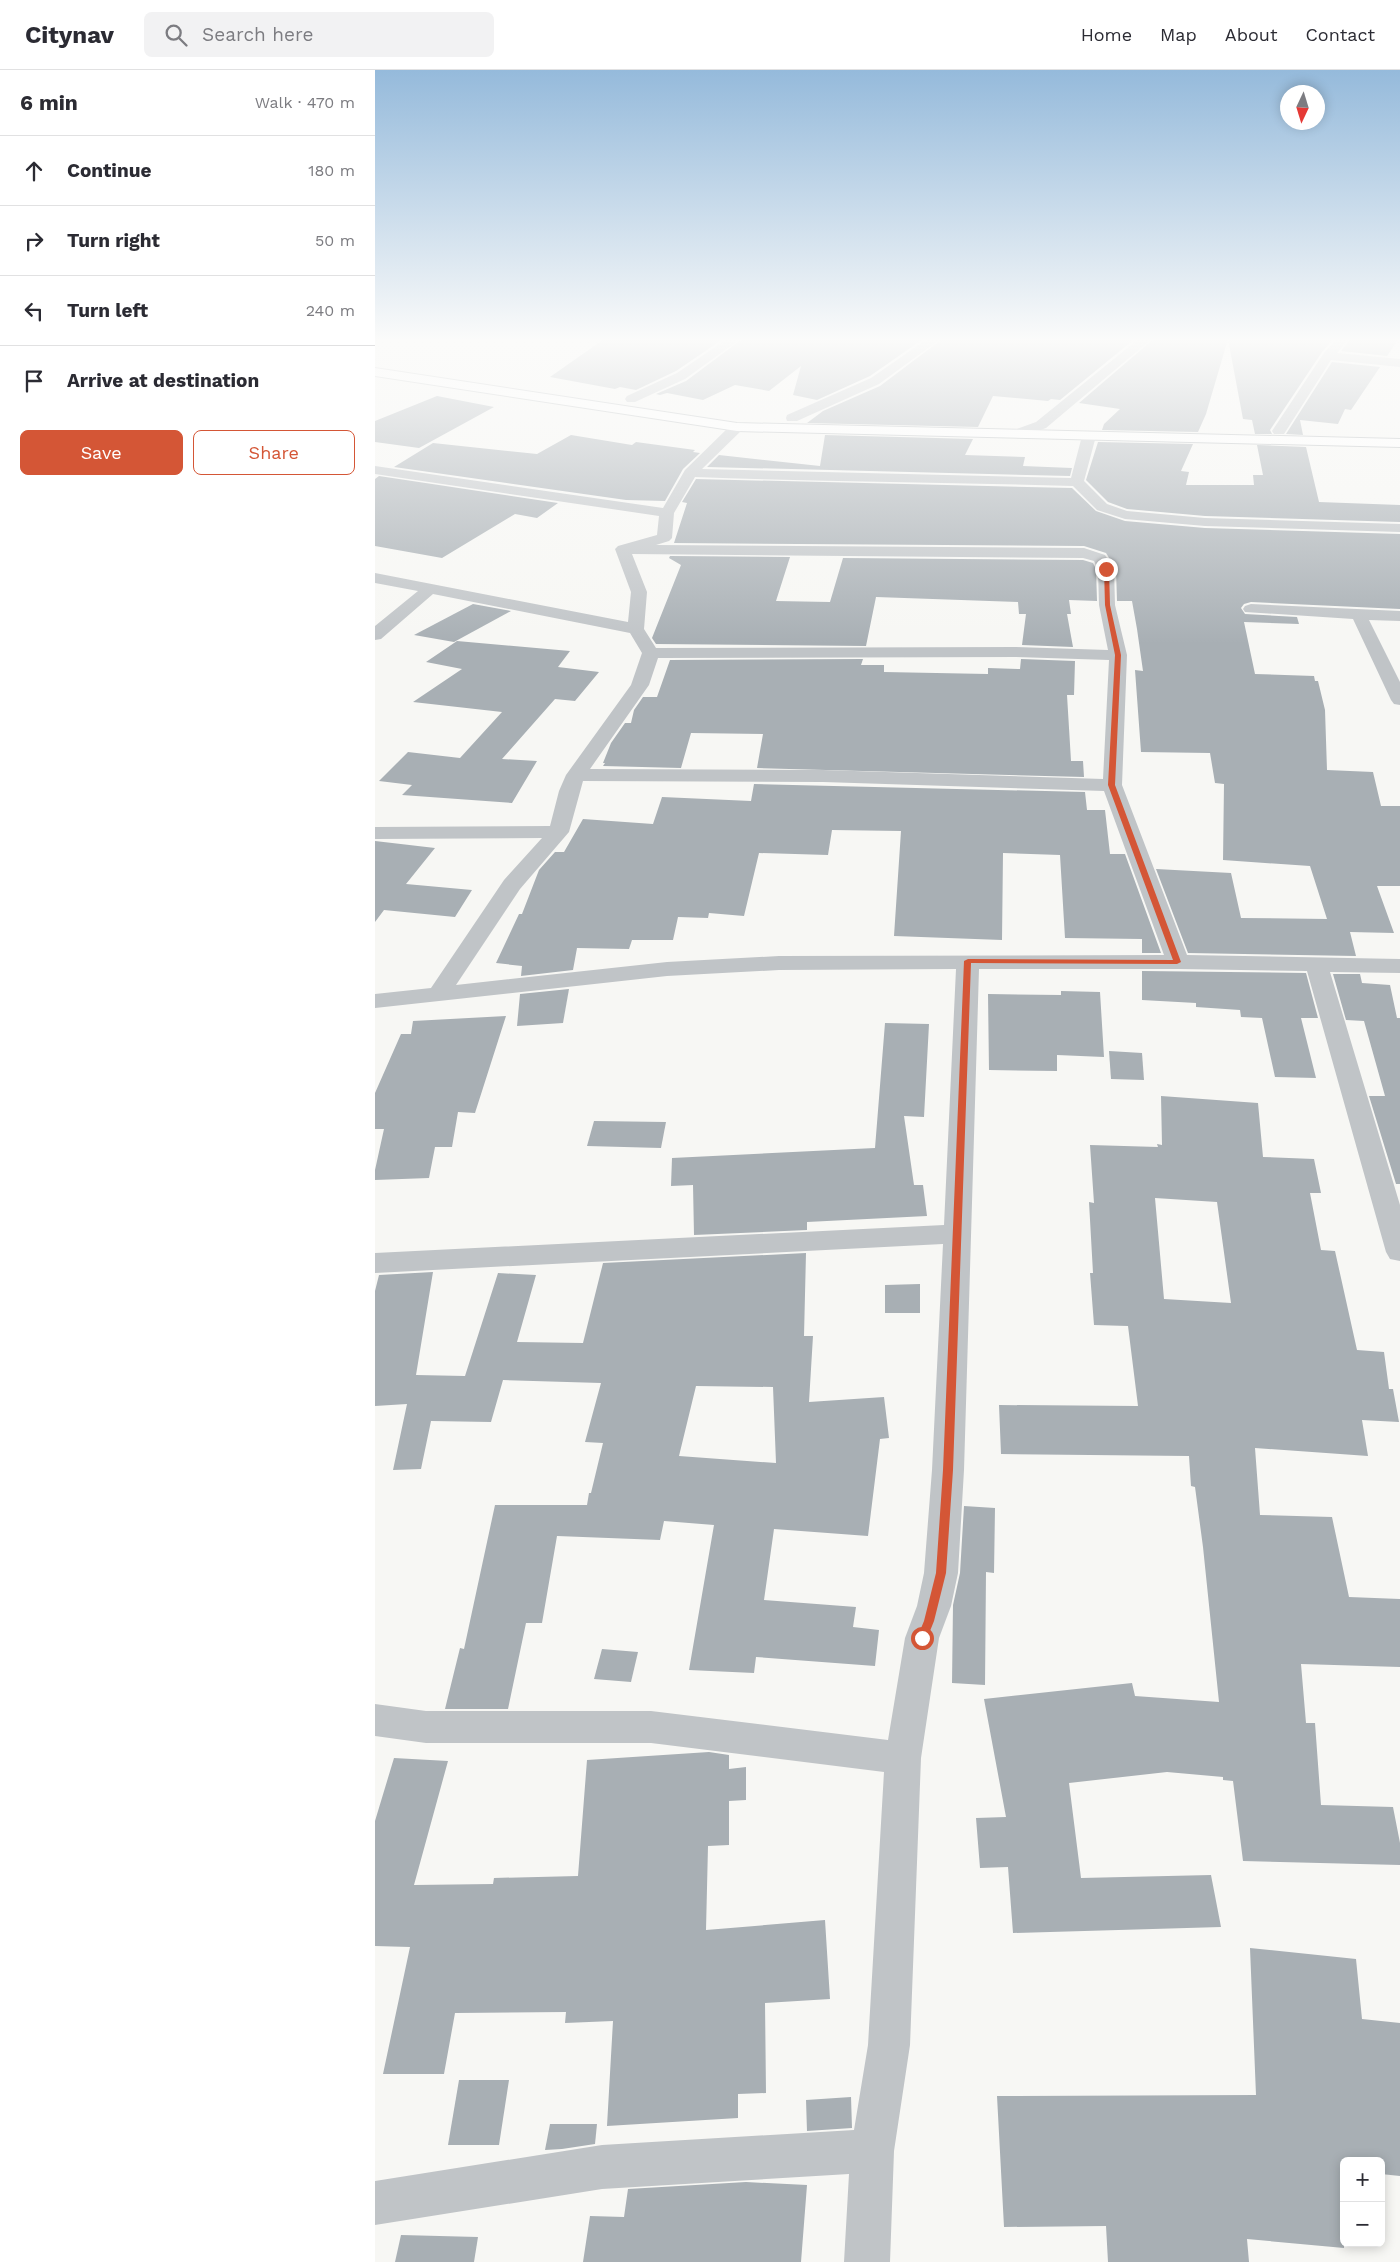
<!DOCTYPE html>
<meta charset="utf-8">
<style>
:root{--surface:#fff;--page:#f2f2f3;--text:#2b2b33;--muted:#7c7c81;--line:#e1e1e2;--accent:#d45636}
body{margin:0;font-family:"Work Sans",sans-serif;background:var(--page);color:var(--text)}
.controls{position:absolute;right:15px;bottom:15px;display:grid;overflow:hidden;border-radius:8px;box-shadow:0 2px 12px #0003}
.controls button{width:45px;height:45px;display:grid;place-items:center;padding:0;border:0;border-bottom:1px solid var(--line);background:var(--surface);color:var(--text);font:25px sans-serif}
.compass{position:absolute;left:905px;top:15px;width:45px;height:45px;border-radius:50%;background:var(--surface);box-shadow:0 2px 12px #0003;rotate:184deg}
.stop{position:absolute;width:15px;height:15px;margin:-11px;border:4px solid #d45636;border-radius:50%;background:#fff}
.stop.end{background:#d45636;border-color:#fff;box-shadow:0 1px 5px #0008}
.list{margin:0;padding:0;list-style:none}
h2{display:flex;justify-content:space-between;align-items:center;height:65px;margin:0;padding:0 20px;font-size:21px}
h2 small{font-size:16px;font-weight:400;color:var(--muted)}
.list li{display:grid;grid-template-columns:32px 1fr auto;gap:15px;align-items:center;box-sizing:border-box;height:70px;padding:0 20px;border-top:1px solid var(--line)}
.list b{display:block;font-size:19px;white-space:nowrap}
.list em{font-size:16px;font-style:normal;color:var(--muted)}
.actions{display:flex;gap:10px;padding:15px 20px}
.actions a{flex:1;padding:11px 0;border:1px solid var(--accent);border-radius:8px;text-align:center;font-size:18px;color:var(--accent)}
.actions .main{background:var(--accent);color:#fff}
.icon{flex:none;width:28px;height:28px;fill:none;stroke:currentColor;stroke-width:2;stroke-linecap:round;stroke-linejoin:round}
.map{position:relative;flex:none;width:1025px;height:2192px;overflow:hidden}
header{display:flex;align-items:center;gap:30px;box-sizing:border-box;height:70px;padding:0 25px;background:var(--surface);border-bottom:1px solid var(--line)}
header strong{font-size:24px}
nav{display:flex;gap:28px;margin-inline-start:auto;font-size:18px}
.search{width:350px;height:45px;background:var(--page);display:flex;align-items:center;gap:12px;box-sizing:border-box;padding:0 18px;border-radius:8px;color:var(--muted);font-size:19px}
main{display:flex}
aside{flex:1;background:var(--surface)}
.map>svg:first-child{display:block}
</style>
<header>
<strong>Citynav</strong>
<div class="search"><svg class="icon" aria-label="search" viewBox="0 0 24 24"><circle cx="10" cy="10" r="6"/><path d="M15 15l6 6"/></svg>Search here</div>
<nav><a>Home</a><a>Map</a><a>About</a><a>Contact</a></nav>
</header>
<main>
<aside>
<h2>6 min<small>Walk · 470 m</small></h2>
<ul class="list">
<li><svg class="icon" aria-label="ahead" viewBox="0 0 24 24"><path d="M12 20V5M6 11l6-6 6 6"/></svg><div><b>Continue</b></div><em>180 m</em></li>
<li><svg class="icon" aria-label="right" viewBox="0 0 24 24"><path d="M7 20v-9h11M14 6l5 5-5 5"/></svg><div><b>Turn right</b></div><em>50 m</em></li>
<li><svg class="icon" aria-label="left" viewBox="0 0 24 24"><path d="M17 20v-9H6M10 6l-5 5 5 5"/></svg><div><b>Turn left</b></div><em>240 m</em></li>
<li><svg class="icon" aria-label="arrive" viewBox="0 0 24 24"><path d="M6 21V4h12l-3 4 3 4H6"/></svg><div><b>Arrive at destination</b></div></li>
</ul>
<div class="actions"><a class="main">Save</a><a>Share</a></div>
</aside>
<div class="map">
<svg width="1025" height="2192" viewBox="0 0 1025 2192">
<rect width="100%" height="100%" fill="#f7f7f4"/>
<g fill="#a8afb4" fill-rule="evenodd">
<path d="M232 267H351L301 301 261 320 245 317 240 319 175 307Z"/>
<path d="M370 267H551L495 306 442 330 418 325 426 296 394 321 360 315 328 330 292 323 285 325 281 324 311 311Z"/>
<path d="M570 267H762L685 330 676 329 673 331 618 326 603 357 432 353 448 341 505 316Z"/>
<path d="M781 267H960L947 282 895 360 897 364H880L877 350 868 349 853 269 831 344 823 362 727 360 729 354 745 339 704 333Z"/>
<path d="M977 267H1025L1012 286 966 281Z"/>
<path d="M957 292 1005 297 976 340 970 339 963 354 925 350 928 365 911 364Z"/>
<path d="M62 326 119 337 44 378 0 372V351Z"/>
<path d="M196 365 257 375 261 372 320 380 318 382 325 383 308 399 290 431 251 430 19 397 58 373 162 384Z"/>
<path d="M450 365 598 369 590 385 650 387 648 396 697 398 695 406 332 397 344 385 445 396Z"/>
<path d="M723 372 818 374 806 401 814 402 811 415H879L878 405H888L882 375 931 377 944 432 1025 435V452L830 446 752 439 733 432 711 410Z"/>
<path d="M4 406 183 433 162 448 140 444 67 488 0 476V409Z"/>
<path d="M321 409 697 418 721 441 750 451 830 458 1025 464V539L876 532 869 534 866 538 870 544 922 547 924 554 869 552 880 604 939 606 940 611H943L950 640 952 700 998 702 1006 736H1025V816H1002L1019 863 975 862 981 886 813 883 781 799 856 803 866 848 952 849 935 796 848 790 849 714 840 713 835 683 766 682 760 600 768 601 762 559 757 531H742L741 499 731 483 709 476 299 473 312 433 307 432Z"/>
<path d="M295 486 415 487 401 531 455 532 468 488 708 490 718 493 721 499 722 531 694 530 696 544H692L698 577 647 575 651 544H644L643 532 501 527 491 576 281 574 277 568 306 495 294 488Z"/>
<path d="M98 534 136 541 79 572 39 565Z"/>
<path d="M82 571 195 581 183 597 224 602 200 631 180 629 127 689 162 691 137 733 27 725 37 715 4 711 33 682 85 688 127 642 38 632 87 599 51 592Z"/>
<path d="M488 589 486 595H509V602L613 604V598L645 599 646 589 700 591 699 625H692L696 691H708L709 707 382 698 388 664 316 663 306 698 228 696 230 693H228L236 673 250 653H256L259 640 268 627H282L295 590Z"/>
<path d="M379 714 710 722 712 740H730L735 784H750L786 883H767V869L690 868 685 785 628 783 627 870 519 866 526 761 457 760 453 785 384 783 369 846 334 843 333 848 303 847 298 870H257L254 879 202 878 198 900 146 906 147 896 121 893 144 844H147L164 800 180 782H189L208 749 278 754 287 727 376 731Z"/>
<path d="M0 771 60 778 31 814 97 820 80 847 9 840 0 852Z"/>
<path d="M767 901 931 903 943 948H926L941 1008 900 1007 887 948 866 947 865 940 821 937V933L767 930Z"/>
<path d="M958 904H985L987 913 1015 915 1022 948H1025V1114H1021L994 1026H1010L989 951 971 950Z"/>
<path d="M194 919 188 953 142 956 145 924Z"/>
<path d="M686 921 725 922 729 987 682 985V1001L614 1000 613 924 686 925Z"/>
<path d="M131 946 100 1043 83 1042 77 1077H60L54 1108 0 1110V1100L9 1059H0V1023L26 964H36L38 951Z"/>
<path d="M510 953 554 954 549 1047 529 1046 539 1115H548L552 1146 432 1152V1160L319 1165 318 1115 296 1116 297 1088 500 1078Z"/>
<path d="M734 981 767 983 769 1010 736 1009Z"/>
<path d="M786 1026 883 1033 888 1087 939 1089 946 1123H935L946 1180 960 1181 982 1280 1009 1282 1014 1319H1018L1024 1352 987 1350 993 1386 880 1378 885 1445 957 1447 974 1527 1025 1529V1597L926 1594 931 1653H940L946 1735 1018 1737 1025 1773V1795L868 1791 858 1711 848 1710V1707L792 1702 694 1713 706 1808 836 1805 846 1857 638 1863 633 1797 605 1798 601 1748 631 1747 609 1629 757 1613 760 1626 844 1632 828 1477 820 1417 816 1416 814 1386 626 1384 624 1335 763 1336 753 1256 719 1255 715 1203H718L714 1132 719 1133 715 1075 783 1077 782 1074 787 1075ZM780 1128 842 1132 856 1233 789 1229Z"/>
<path d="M219 1051 291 1052 286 1078 212 1076Z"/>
<path d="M431 1183 429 1266H438L434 1332 509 1327 514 1368 505 1369 493 1466 399 1459 389 1530 481 1537 478 1557 504 1560 500 1596 381 1587 379 1603 314 1600 339 1455 289 1451 285 1470 182 1466 167 1553H151L133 1639H70L85 1578 89 1579 120 1435H212L214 1423H216L228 1373 210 1372 226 1313 128 1310 116 1352 56 1351 46 1399 18 1400 32 1334 0 1336V1221L4 1205 58 1202 41 1305 90 1306 123 1203 161 1205 142 1272 208 1273 228 1193ZM321 1316 398 1317 401 1393 304 1386Z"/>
<path d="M545 1214V1243H510V1215Z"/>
<path d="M589 1436 620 1438 619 1503 611 1502 610 1615 577 1613 578 1535 585 1503Z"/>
<path d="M227 1579 263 1582 256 1612 219 1609Z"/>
<path d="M334 1682 354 1685V1699L371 1697V1730L354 1731V1775L333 1776 331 1860 450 1850 455 1929 390 1933 391 2023 363 2024V2048L232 2056 238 1951 190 1953 191 1942 80 1943 69 2004H8L35 1877 0 1876V1751L19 1688 73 1691 39 1815 118 1814 119 1808 203 1806 212 1690Z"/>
<path d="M875 1878 981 1889 987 1949 1025 1953V2106L1006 2104V2091H969V2178L872 2169 874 2192H733L731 2156 629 2157 622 2026 881 2025Z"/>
<path d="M84 2010H134L124 2075H73Z"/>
<path d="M476 2027 477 2058 432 2061 431 2030Z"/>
<path d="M175 2054H222L220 2074 187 2079 170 2080Z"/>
<path d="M371 2112 432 2115 426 2192H208L215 2146 249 2147 253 2119Z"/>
<path d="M26 2165 103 2167 99 2192H20Z"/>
</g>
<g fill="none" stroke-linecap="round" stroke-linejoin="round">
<g stroke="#b3b8bb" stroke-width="2">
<path id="secondary" d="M0 298 362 353 1025 369V377L362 361 0 306Z"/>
</g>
<g fill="#c0c4c7" fill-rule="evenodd">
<path d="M0 267H11L0 273Z"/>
<path d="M355 267H368L310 309 260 332H252L250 329 252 326 302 303Z"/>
<path d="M555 267H568L504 314 422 351H412L411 348 412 345 496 308Z"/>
<path d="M766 267H779L671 358 646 367H636L634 364 636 361 661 352Z"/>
<path d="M963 267H975L962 283 1025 289V297L956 290 909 364H899L897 361 949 283Z"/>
<path d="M362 353 369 357 367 360 327 399 696 408 707 366 714 362 721 366 709 411 732 434 752 441 830 448 1025 454V462L830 456 750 449 722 440 698 416C572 412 446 412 320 407L299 443 297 468 294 471 281 475 709 478 730 485 739 499 740 535 752 585 747 715 812 885 1025 889V903L955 902 1025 1135V1191L1015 1189 1011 1182 932 901 803 899H604L589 1400 583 1503 576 1536 564 1568 546 1688 535 1975 519 2081 515 2192H469L474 2104 227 2119 0 2155V2111L227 2075 479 2060 493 1975 509 1702 276 1673H51L0 1666V1634L51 1641H276L513 1670 530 1568 542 1536 549 1503 557 1400 568 1174 0 1203V1183L569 1155 581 899 404 900 292 906 0 938V924L56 918 129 810 167 768 0 769V757L175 756 184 721 191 705 256 615 267 583 255 563 58 524 6 569 0 570V556L43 521 0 513V503L253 552 256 522 240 479 243 476 282 465 284 446 0 404V396L288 438 310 400 357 354ZM257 484 708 488 719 491 723 499 724 535 733 580 641 577 281 578 269 559 272 522ZM641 587 734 590 728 709 448 700 215 699 274 615 283 588ZM208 711 448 712 729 721 789 885 404 886 292 892 81 915 145 819 194 762Z"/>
<path d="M876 534 1025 541V551L994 550 1025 612V635L1019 634 1016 630 978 549 870 542 868 539 870 536Z"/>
</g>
<use href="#secondary" fill="#fff" fill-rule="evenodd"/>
</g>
<linearGradient id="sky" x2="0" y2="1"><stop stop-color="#95badb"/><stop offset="0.47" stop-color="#fbfbfa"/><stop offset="1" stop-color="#fbfbfa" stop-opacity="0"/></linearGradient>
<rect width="1025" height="574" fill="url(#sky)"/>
<path fill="#d45636" d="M731 498 734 499 735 535 746 585 740 715 806 892 802 894 596 893 578 1400 571 1503 559 1551 551 1571 547 1573 542 1568 549 1551 561 1503 568 1400 589 891 593 889 798 890 733 715 740 585 730 535 729 499Z"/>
</svg>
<div class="controls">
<button>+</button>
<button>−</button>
</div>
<svg class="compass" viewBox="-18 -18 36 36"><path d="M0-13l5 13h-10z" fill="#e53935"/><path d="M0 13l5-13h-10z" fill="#7c7c81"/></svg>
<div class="stop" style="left:547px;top:1568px"></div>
<div class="stop end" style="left:731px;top:499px"></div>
</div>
</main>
